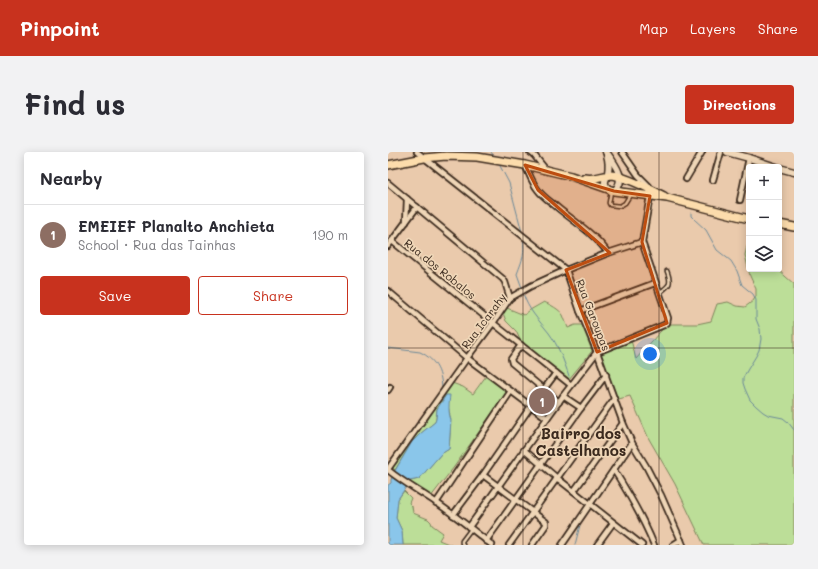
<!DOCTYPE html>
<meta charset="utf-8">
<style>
:root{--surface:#fff;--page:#f2f2f3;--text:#2b2b33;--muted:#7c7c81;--line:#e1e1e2;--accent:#c8321e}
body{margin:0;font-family:Mali,sans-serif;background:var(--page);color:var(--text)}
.controls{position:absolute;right:12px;top:12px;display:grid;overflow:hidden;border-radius:4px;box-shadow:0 2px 10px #0003}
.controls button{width:36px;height:36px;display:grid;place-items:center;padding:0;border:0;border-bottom:1px solid var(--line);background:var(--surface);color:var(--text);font:20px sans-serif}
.you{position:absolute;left:262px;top:202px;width:14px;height:14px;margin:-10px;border:3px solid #fff;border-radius:50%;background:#1a73e8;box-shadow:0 0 0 6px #1a73e833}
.badge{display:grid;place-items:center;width:26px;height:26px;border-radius:50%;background:var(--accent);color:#fff;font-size:13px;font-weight:700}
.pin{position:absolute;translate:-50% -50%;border:2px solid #fff;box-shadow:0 1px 4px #0006}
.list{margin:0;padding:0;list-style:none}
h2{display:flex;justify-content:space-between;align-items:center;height:52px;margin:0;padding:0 16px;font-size:17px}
h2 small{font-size:13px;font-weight:400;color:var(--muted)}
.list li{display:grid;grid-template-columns:26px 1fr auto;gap:12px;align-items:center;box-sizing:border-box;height:60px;padding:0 16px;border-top:1px solid var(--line)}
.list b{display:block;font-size:15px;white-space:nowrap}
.list p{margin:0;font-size:13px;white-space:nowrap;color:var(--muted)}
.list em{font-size:13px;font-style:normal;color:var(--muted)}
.actions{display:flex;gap:8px;padding:12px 16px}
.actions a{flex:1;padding:9px 0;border:1px solid var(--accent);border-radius:4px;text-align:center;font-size:14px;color:var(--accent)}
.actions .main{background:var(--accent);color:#fff}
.icon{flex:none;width:22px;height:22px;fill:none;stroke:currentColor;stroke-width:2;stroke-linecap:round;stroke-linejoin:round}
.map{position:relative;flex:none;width:406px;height:393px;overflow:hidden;border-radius:4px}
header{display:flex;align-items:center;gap:24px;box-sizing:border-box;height:56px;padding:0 20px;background:var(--accent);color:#fff}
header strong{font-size:19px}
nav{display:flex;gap:22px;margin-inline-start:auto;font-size:14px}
.intro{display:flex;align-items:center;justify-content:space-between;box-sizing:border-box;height:96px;padding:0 24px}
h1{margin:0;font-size:28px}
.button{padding:10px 18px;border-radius:4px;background:var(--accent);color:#fff;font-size:14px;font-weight:700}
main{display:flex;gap:24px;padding:0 24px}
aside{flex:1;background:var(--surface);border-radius:4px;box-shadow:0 2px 10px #0003}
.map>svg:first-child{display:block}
</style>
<header>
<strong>Pinpoint</strong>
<nav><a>Map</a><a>Layers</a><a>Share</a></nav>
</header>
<div class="intro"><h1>Find us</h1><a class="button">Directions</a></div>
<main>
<aside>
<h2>Nearby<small></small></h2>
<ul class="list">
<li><span class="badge" style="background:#8d6e63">1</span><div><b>EMEIEF Planalto Anchieta</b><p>School · Rua das Tainhas</p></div><em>190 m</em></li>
</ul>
<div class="actions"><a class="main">Save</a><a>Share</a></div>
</aside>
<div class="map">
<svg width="406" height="393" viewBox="0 0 406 393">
<rect width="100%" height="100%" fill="#eacaac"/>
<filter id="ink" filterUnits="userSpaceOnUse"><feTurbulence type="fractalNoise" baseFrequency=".025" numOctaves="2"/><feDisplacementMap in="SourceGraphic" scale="8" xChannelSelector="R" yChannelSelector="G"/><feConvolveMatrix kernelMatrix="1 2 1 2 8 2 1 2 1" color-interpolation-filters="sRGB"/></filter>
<g filter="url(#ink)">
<g fill="#bcde98" stroke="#7c845b">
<path d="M359 94 361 95V117H389L406 132V393H316L287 332 261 287 242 244 227 248 212 205 213 201 243 188 248 207 279 172H309L323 169 329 152 340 150 349 154 357 155 365 149 368 144V137L362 124 357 103Z"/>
<path d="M156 150C163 153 171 157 175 163 177 167 178 172 180 176L187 173H194L204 199 181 227 133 190 128 179 118 169 115 161 119 156 136 163 142 158Z"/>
<path d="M98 224 119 240 66 315 42 346 21 330 22 329 31 327 53 302 61 297C62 280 65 262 57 247L49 257 48 267 47 270 32 282 31 284 24 290 7 318 4 315 24 286 39 269 52 246 64 231 75 235 85 242Z"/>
<path d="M16 339 23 346 21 351 24 354 25 361 40 367 43 370 44 373 55 381 51 388 63 393H15L14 379 8 366 10 347Z"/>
</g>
<path fill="#8ac6ea" stroke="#6a8898" d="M58 243H62C61 252 60 260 63 268L61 297 53 302 31 327 22 329 10 347 8 366 14 379 15 393H0V333L3 331V328L5 322 24 290 32 282 47 270 48 267 49 257Z"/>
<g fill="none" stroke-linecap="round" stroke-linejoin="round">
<g stroke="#6a8898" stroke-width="1">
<path d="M103 0 106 4"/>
<path d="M111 12 121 31 134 80"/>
<path d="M303 61V64L306 67 318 78 329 98 343 109 349 119 354 133 365 142 368 148V167L372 177 373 187 371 198 368 204 360 217 355 226V231L357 237 362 248 368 254 375 260 380 263 395 266 400 270 406 278"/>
<path d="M134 136 129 122C135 106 137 103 135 86"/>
<path d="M135 141C140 158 150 167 161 181 170 193 176 209 181 224"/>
<path d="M0 196 32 200C49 208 54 222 54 239"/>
<path d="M54 244 55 250"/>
<path d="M187 393 192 373"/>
</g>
<g stroke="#3b2a1e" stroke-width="5.5">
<g id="service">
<path d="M223 39 221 51 222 53 232 54 237 51 242 43"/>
<path d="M271 141C282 133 284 132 279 119"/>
<path d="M75 393 74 391V389L83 377"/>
</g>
</g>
<g stroke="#3b2a1e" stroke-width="8">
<g id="minor">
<path d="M29 0 178 118 192 159 209 200 235 271 244 291 258 314 273 343 295 393"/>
<path d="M142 0 146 3 158 18"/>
<path d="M234 0 250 23 261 34"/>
<path d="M137 13C141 21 144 31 150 38 155 45 163 50 170 56 187 70 208 83 220 101"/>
<path d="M298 27 314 0"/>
<path d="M325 28 333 0"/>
<path d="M0 31 115 127 117 130 122 146"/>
<path d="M352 48 361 6"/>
<path d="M18 70 19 47"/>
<path d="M4 89 105 171 183 233"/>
<path d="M0 94 29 55"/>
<path d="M0 139 79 206 159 266"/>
<path d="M192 159 267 131"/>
<path d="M133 193 123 207 124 211 171 250"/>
<path d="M156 237 168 221"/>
<path d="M0 238 2 235"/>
<path d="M175 244 193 256"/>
<path d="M136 298 169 326 254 393"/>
<path d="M0 317 79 206 105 171 122 146 143 134 178 118 220 101 254 90"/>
<path d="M0 318C16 331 33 340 49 351 68 364 86 379 104 393"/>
<path d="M226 318C241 342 255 366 266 393"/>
<path d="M95 323 158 370V373L144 393"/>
<path d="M186 339 235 271"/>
<path d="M48 351 123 239"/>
<path d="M65 363 95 323 143 254"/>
<path d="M81 375 175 244 209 200 276 173 279 171 280 166 254 90 262 44"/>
<path d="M98 389 193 256 218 223"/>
<path d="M121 393 226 247"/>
<path d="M174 393 244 291"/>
<path d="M209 393 225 371"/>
<path d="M285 393 293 388"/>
</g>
</g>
<g stroke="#3b2a1e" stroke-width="9">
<g id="tertiary">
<path d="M218 0C226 11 240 28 226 39"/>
<path d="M339 0 361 6 388 15"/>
<path d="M219 3C221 9 221 15 220 21 218 28 214 30 220 37"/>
<path d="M391 16 406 20"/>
</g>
</g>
<g stroke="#3b2a1e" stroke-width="10">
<g id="primary">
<path d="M0 13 36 6 58 4 89 5 137 13 183 24 226 39 279 46 361 67"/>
<path d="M197 26C206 28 213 24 222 23 235 23 264 38 276 44"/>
<path d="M391 72 406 75"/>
</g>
</g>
<use href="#service" stroke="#efd6b7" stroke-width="2.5"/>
<use href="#minor" stroke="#efd6b7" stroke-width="4.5"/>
<use href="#tertiary" stroke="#efd6b7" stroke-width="6"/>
<use href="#primary" stroke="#fcdcac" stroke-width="7"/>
</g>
</g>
<path fill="#bd4d10" fill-opacity="0.2" stroke="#bd4d10" stroke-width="3" stroke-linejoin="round" d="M137 13 226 39 262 44 254 90 279 171 209 200 178 118 222 101 150 38Z"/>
<path fill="none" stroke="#3b2a1e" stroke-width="1" stroke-opacity="0.55" d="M135 0V393M271 0V393M0 196H406"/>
<g text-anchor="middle" stroke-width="3.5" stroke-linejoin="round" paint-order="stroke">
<g font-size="11" fill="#3b2a1e" stroke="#efd6b7">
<text transform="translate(52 117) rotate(39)" y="4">Rua dos Robalos</text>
<text transform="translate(205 163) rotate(69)" y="4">Rua Garoupas</text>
<text transform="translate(96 169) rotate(-53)" y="4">Rua Icarahy</text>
</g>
<g font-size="15" font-weight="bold" fill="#3b2a1e" stroke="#efd6b7">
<text x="193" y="287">Bairro dos<tspan x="193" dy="17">Castelhanos</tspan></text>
</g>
</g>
</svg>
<div class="controls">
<button>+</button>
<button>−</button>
<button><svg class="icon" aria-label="layers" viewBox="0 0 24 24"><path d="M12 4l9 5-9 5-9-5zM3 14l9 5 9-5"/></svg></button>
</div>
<div class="you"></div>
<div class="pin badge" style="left:154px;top:249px;background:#8d6e63">1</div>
</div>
</main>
